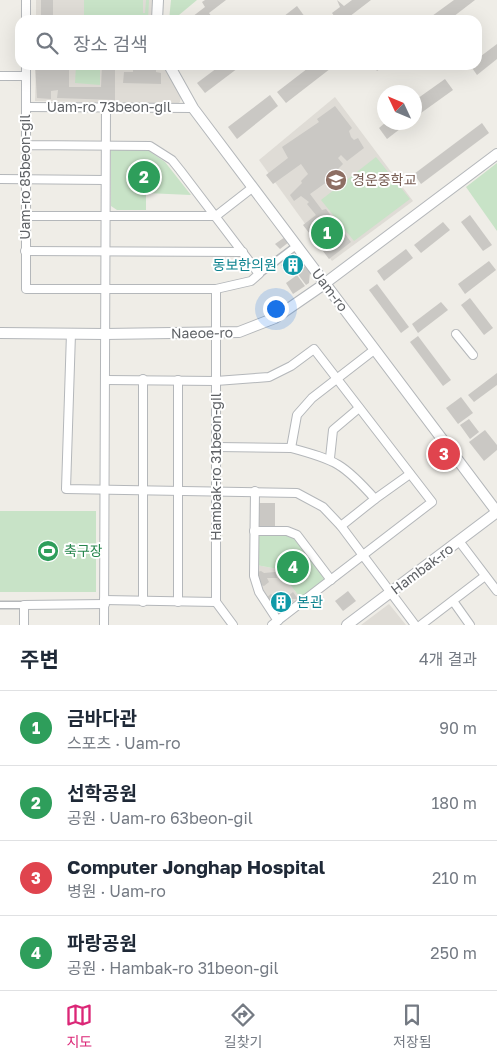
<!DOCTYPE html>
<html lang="ko">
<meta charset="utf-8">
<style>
:root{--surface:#fff;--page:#f2f2f3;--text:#1f2937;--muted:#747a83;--line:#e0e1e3;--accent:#db2777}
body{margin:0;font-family:"Golos Text","Noto Sans KR",sans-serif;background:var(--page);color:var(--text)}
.compass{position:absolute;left:377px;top:85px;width:45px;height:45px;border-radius:50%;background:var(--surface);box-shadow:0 5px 20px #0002;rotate:314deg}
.you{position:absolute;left:275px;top:308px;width:18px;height:18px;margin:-12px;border:4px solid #fff;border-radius:50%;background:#1a73e8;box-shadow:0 0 0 8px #1a73e833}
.badge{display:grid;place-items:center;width:32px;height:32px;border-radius:50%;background:var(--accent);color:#fff;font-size:16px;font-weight:700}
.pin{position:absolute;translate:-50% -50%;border:2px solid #fff;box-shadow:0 1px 5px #0006}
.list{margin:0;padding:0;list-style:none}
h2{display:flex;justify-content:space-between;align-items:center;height:65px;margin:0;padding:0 20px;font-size:21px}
h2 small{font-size:16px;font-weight:400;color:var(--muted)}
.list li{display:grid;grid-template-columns:32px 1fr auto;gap:15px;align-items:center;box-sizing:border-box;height:75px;padding:0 20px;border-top:1px solid var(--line)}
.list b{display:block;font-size:19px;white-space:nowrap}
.list p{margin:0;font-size:16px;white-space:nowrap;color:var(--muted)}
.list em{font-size:16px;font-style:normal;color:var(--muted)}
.icon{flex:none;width:28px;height:28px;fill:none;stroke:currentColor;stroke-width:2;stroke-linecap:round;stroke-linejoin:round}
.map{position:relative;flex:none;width:497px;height:625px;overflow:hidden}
.search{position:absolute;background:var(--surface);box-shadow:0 5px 20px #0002;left:15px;right:15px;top:15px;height:55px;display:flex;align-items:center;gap:12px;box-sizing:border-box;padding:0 18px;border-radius:15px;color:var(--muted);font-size:19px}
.sheet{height:365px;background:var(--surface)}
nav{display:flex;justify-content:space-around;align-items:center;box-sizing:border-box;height:70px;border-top:1px solid var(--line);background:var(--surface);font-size:14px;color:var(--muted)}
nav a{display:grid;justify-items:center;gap:2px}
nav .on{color:var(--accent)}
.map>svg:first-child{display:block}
</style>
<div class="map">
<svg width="497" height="625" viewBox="0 0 497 625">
<rect width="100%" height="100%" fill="#efede7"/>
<g fill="#dfdcd6">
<path d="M36 0H154L155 20H36Z"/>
<path d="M36 65H167L181 97 180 102 177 104 35 101Z"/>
<path d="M335 97 413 201 332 261 259 160Z"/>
<path d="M256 565 278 569 302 600 278 618 261 595Z"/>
<path d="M389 604 406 625H361Z"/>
</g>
<g fill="#c8e3c7">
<path d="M84 0H143V13H145L146 0H149L148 20H84Z"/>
<path d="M171 0H197L173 20H169Z"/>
<path d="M76 65H100V85L75 83Z"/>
<path d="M111 149H146L165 162 191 195 146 193V210H117L111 206Z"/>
<path d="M376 157 410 199 354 241 321 200Z"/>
<path d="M497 163V231L466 187Z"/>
<rect x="0" y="511" width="96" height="81"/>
<path d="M261 533 289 535 297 540 328 578 302 600 278 569 256 565 257 538Z"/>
</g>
<g fill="#cac8c4">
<rect x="41" y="0" width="12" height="20"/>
<path d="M205 0H226L209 13 212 17 209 20H188L205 7 202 2Z"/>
<path d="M337 0 344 6 352 0H371L345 20H337L332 13 340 7Z"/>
<path d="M454 0H475L449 20H435L432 16Z"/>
<path d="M297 6 305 17 301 20H279Z"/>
<path d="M497 44V59L477 75 470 65H477V59Z"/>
<path d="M35 65H69V87H101L102 65H115V100L57 98 58 90 51 91V99L37 98Z"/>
<path d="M133 65H138V69H142V65H156V72L161 73V84L123 83 124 72H133Z"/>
<path d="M221 65H242L205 93 197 83Z"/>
<path d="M312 65H335L286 103 277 92Z"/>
<path d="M373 65H385L377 71Z"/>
<path d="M445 79 453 90 414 118V101Z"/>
<path d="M270 95 278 106 237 139 228 127Z"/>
<path d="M335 106 352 128 349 131 351 137 354 140 358 138 364 148 347 161 341 155 338 158 343 164 337 170 338 174 310 194 322 210 326 209 351 242 329 259 303 225 316 215 307 204 309 202 301 196 294 201 290 195 302 183 301 181 308 174 301 164 273 184 266 175 288 158 282 147 319 122 317 119Z"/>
<path d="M386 122H409L387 139 379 128Z"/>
<path d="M482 123 489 133 421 184 414 174Z"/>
<path d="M470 215 492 245 483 251 461 222Z"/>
<path d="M443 222 450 230 421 253 414 245Z"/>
<path d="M285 237 289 242 280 249 275 244Z"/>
<path d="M406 249 413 258 384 281 377 271Z"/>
<path d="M295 257 304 265 298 270 295 266 288 272 281 265Z"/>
<path d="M489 261 496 270 465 294 458 284Z"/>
<path d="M305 266 310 272 309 283 306 285 297 273Z"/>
<path d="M297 275 305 286 293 294 286 283Z"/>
<path d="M377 284 409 327 401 333 369 290Z"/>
<path d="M470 298 493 328 484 335 461 305Z"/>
<path d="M441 302 448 310 418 333 412 324Z"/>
<path d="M418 336 451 380 443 386 410 342Z"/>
<path d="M497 373V385L474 402 468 395Z"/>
<path d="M461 397 473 413 458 424 446 408Z"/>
<path d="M469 419 479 432 470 439 460 425Z"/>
<path d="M485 430 497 445V450L484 461 469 442Z"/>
<path d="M258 503H275V527L259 526Z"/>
<path d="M261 571 264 573 275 572 277 578H267L269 582 264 586 258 584 257 572Z"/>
<path d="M348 591 356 601 343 611 335 601Z"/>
<path d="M293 592 298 599H291L294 601 280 611 266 598 271 594 278 600 284 599Z"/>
</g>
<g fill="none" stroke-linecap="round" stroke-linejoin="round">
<g stroke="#b4b7ba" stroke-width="9">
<g id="pedestrian">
<path d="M259 274 296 246"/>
<path d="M0 605H24"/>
</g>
</g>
<g stroke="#b4b7ba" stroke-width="10">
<g id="minor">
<path d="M26 20V0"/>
<path d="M26 65V289H216L251 281 259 274 180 170 172 160 150 146 26 145"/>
<path d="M0 76H26"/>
<path d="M26 107 193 108"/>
<path d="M0 179 105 180"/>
<path d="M26 216H216L252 188"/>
<path d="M25 251 243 252"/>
<path d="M216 289V602L233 625"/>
<path d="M71 333 66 489 297 493 323 507 341 526 415 625"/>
<path d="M456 334 473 355"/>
<path d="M106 380 216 381 269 377 291 366 314 349 432 502 272 625"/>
<path d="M216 447 291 448 297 415 312 398 374 350"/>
<path d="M291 448C336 460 344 464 375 499L410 474"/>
<path d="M330 458 333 430 359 408"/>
<path d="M255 491 254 576 259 592 278 621"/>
<path d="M341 526 375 499"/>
<path d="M254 531H287L297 535 331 580"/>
<path d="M459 541 497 591"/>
<path d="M104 600 216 602"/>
<path d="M453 601 470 625"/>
<path d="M143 602V379"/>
<path d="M178 602V380"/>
<path d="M24 625V605L105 604"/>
<path d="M104 625 106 107"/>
<path d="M421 625 485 576"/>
</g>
</g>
<g stroke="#b4b7ba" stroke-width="12">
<g id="tertiary">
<path d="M157 20 158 0"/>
<path d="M169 65 193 108 497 512"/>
<path d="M0 333 105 334 239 332 275 318 320 287 497 154"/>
<path d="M347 625 497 512"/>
</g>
</g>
<use href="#pedestrian" stroke="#fff" stroke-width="6"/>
<use href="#minor" stroke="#fff" stroke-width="8"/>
<use href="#tertiary" stroke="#fff" stroke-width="10"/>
</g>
<defs>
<g id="school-disc" transform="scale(1.125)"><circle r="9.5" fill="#8d6e63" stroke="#fff"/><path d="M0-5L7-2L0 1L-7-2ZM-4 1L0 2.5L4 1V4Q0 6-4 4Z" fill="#fff"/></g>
<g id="building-disc" transform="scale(1.125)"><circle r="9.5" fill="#0f9aa8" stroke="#fff"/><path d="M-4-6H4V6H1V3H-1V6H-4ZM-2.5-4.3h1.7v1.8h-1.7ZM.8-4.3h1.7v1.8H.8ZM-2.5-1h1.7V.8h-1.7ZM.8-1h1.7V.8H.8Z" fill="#fff"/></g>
<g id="stadium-disc" transform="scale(1.125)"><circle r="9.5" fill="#2e9e5b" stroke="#fff"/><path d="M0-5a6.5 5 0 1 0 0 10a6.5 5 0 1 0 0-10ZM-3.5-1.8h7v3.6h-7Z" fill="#fff"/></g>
</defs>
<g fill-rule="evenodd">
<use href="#school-disc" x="336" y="180"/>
<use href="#building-disc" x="293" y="265"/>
<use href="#stadium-disc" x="48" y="551"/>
<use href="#building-disc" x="281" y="602"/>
</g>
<g text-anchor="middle" stroke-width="4" stroke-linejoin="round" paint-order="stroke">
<g font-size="14" fill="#5f6266" stroke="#fff">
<text x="109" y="112">Uam-ro 73beon-gil</text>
<text transform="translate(25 177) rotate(-90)" y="5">Uam-ro 85beon-gil</text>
<text transform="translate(330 290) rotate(53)" y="5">Uam-ro</text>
<text transform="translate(202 333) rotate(-1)" y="5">Naeoe-ro</text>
<text transform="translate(216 467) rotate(-90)" y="5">Hambak-ro 31beon-gil</text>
<text transform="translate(422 569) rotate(-37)" y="5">Hambak-ro</text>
</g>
<g font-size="14" fill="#785e54" stroke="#fff" text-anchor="start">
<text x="352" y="185">경운중학교</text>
</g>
<g font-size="14" fill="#0d838f" stroke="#fff" text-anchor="end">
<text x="277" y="270">동보한의원</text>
<text x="297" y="607" text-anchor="start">본관</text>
</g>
<g font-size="14" fill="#27864d" stroke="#fff" text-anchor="start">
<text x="64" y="556">축구장</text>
</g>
</g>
</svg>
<svg class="compass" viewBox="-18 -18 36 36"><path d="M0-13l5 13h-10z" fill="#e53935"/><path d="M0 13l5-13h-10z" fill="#747a83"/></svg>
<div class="you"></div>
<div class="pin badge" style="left:327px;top:233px;background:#2e9e5b">1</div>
<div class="pin badge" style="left:144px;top:177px;background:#2e9e5b">2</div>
<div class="pin badge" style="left:444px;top:454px;background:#e0444e">3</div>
<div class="pin badge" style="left:293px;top:567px;background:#2e9e5b">4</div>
<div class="search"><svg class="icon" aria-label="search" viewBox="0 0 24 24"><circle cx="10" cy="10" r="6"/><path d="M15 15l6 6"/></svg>장소 검색</div>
</div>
<section class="sheet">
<h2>주변<small>4개 결과</small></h2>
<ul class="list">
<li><span class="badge" style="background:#2e9e5b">1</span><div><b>금바다관</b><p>스포츠 · Uam-ro</p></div><em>90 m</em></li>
<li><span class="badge" style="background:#2e9e5b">2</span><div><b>선학공원</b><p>공원 · Uam-ro 63beon-gil</p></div><em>180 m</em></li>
<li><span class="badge" style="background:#e0444e">3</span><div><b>Computer Jonghap Hospital</b><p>병원 · Uam-ro</p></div><em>210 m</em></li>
<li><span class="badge" style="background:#2e9e5b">4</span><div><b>파랑공원</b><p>공원 · Hambak-ro 31beon-gil</p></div><em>250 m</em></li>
</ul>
</section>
<nav>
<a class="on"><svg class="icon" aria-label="map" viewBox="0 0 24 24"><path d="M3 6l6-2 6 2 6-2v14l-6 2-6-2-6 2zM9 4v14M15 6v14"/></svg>지도</a>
<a><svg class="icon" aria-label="directions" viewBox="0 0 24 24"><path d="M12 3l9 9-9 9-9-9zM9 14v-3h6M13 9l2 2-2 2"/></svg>길찾기</a>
<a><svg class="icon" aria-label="saved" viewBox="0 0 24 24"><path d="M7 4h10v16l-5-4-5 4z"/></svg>저장됨</a>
</nav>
